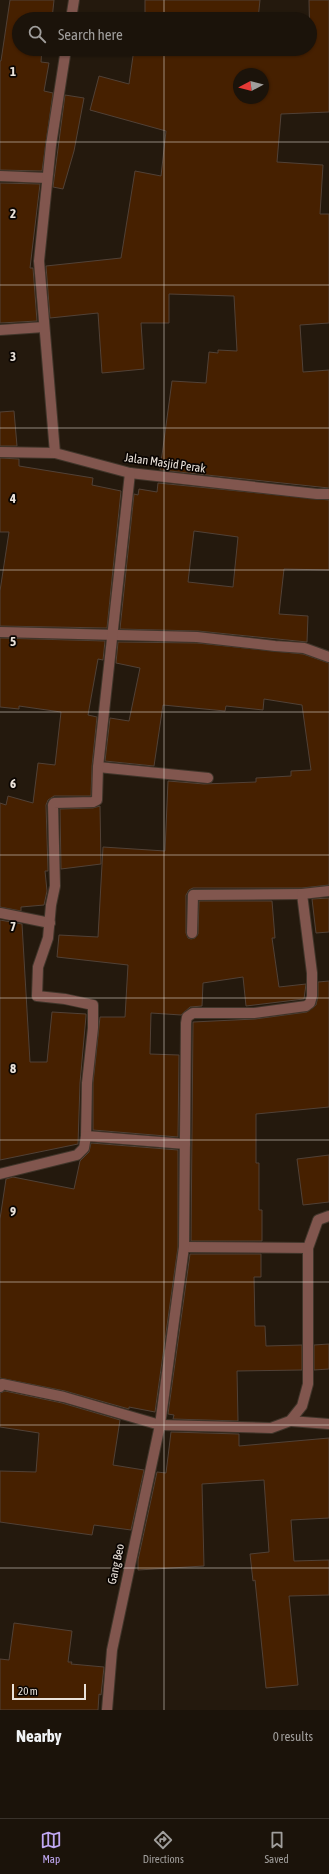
<!DOCTYPE html>
<style>
:root{--surface:#1b130a;--page:#241c13;--text:#f1f3f6;--muted:#a09e9c;--line:#39322b;--accent:#c0a8f3}
body{margin:0;font-family:"Asap Condensed",sans-serif;background:var(--page);color:var(--text)}
.compass{position:absolute;left:233px;top:68px;width:36px;height:36px;border-radius:50%;background:var(--surface);box-shadow:0 1px 3px #0004;rotate:263deg}
.scale{position:absolute;left:12px;bottom:10px;width:74px;box-sizing:border-box;padding-left:4px;border:2px solid #eae2da;border-top:0;font-size:11px;line-height:14px;white-space:nowrap;color:#eae2da;-webkit-text-stroke:3px #0a0502;paint-order:stroke}
.list{margin:0;padding:0;list-style:none}
h2{display:flex;justify-content:space-between;align-items:center;height:52px;margin:0;padding:0 16px;font-size:17px}
h2 small{font-size:13px;font-weight:400;color:var(--muted)}
.icon{flex:none;width:22px;height:22px;fill:none;stroke:currentColor;stroke-width:2;stroke-linecap:round;stroke-linejoin:round}
.map{position:relative;flex:none;width:329px;height:1710px;overflow:hidden}
.search{position:absolute;background:var(--surface);box-shadow:0 1px 3px #0004;left:12px;right:12px;top:12px;height:44px;display:flex;align-items:center;gap:10px;box-sizing:border-box;padding:0 14px;border-radius:22px;color:var(--muted);font-size:15px}
.sheet{height:108px;background:var(--surface)}
nav{display:flex;justify-content:space-around;align-items:center;box-sizing:border-box;height:56px;border-top:1px solid var(--line);background:var(--surface);font-size:11px;color:var(--muted)}
nav a{display:grid;justify-items:center;gap:2px}
nav .on{color:var(--accent)}
.map>svg:first-child{display:block}
</style>
<div class="map">
<svg width="329" height="1710" viewBox="0 0 329 1710">
<rect width="100%" height="100%" fill="#24190d"/>
<g fill="#462000" stroke="#514136" fill-rule="evenodd">
<path d="M10 0H54L52 19H19V49H42L41 62 49 63 44 91 53 93 42 171 0 170V61H1Z"/>
<path d="M145 0H260L258 19H145Z"/>
<path d="M309 0H329V112L281 114 277 162 323 165 320 214H329V323L300 325 303 372 329 370V488L160 470 172 381 206 383 209 352 218 353V350L237 351 234 296 169 294V323H141L144 369 102 373 98 313 50 318 46 266 121 258 135 171 161 176 166 131 90 110 99 76 129 84 134 49H255L304 53V49H310ZM239 74H263V98H239Z"/>
<path d="M65 95 84 98 74 151 63 189 53 187Z"/>
<path d="M0 183 40 184 30 268H33L37 321 0 323Z"/>
<path d="M14 411 17 446H0V412Z"/>
<path d="M0 458 19 459V466L93 478 92 485 121 491 107 628 0 626V591L9 532H0Z"/>
<path d="M158 483 329 500V570L284 569 279 614 308 616 307 642 198 631 120 629 134 494 138 495 139 489 157 492ZM194 531 238 537 233 587 188 582Z"/>
<path d="M0 638 105 641 103 660 98 659 88 715 97 717 92 766 91 796H54L48 800 46 805 48 871H45L47 891 44 905 21 907V911L0 907V803L6 805 8 796 33 803 38 763 55 765 61 712 19 706V709L0 707Z"/>
<path d="M118 642 197 643 303 654 329 663V885L302 888H193L189 890 186 895V933L188 938 191 939 195 938 198 934 199 901H272L275 938H272L279 987 306 984 304 999 246 1006 243 977 203 983 202 1006 190 1007 181 1015 151 1013 150 1054 179 1055 178 1137 93 1130V1083L100 1017H125L128 965 57 957 59 935 98 937 103 847 165 851 168 781 204 784 256 782V778L291 776V771L311 770 302 705 264 699 263 710 226 706 225 711 163 705 154 766 105 761 110 718 129 721 140 668 116 663Z"/>
<path d="M100 806 101 864 61 869 60 809 93 808Z"/>
<path d="M329 898V932L316 933 312 899Z"/>
<path d="M0 920 22 924 30 1062H47L52 1012 86 1014V1016L80 1083 78 1144 0 1160Z"/>
<path d="M329 981V1107L256 1114V1163H259V1210H262V1241H191L193 1022 255 1019 307 1012 316 1005 318 996V982Z"/>
<path d="M91 1143 178 1150V1247L155 1412 129 1407V1409L65 1391 0 1378V1219L6 1179 13 1177 74 1189 80 1161 89 1152Z"/>
<path d="M329 1155V1202L303 1205 297 1159Z"/>
<path d="M190 1254H261V1277H254L255 1326H265L266 1346 302 1345V1370L237 1371 238 1421 173 1419 174 1415 168 1414Z"/>
<path d="M329 1344V1369L314 1370V1345Z"/>
<path d="M5 1391 62 1403 120 1420 113 1465 144 1470 131 1530 94 1525 92 1535 0 1522V1471L36 1472 39 1433 0 1427V1393Z"/>
<path d="M171 1432 239 1434V1446L329 1438V1518L291 1520 294 1561 329 1560V1595L289 1596 298 1685 266 1688 255 1580 253 1581 250 1554 269 1552 264 1480 202 1484 204 1566 138 1570V1560L157 1472 166 1473Z"/>
<path d="M14 1623 72 1631 68 1662H72L71 1664 104 1667 101 1695 99 1694 98 1710H0V1659L9 1660Z"/>
</g>
<g fill="none" stroke-linecap="round" stroke-linejoin="round">
<g stroke="#40352a" stroke-width="12">
<g id="lane">
<path d="M192 933 193 895 302 894"/>
<path d="M184 1247 308 1248"/>
<path d="M0 1387 2 1384 64 1397 160 1425"/>
<path d="M290 1421 329 1424"/>
</g>
</g>
<g stroke="#40352a" stroke-width="12">
<g id="street">
<path d="M71 19 74 0"/>
<path d="M0 176 47 178"/>
<path d="M0 330 44 327"/>
<path d="M0 452 55 453 130 473 317 494H329"/>
<path d="M55 453 39 261 51 145 66 49"/>
<path d="M0 632 197 637 275 646 304 648 329 657"/>
<path d="M98 767 208 778"/>
<path d="M0 913 50 923"/>
<path d="M86 1136 87 1083 93 1028V1005L65 999 37 996 38 967 48 938 51 905 55 886 53 805 54 803 93 802 97 800 98 767 130 473"/>
<path d="M0 1174 77 1155 84 1148 86 1136 185 1144"/>
<path d="M160 1425 271 1428 290 1421 302 1406 308 1384V1248L318 1220 329 1216"/>
<path d="M107 1710 112 1650 160 1425 184 1247 186 1023 187 1017 193 1013H254L306 1006 310 1003 312 996V973L302 894 329 891"/>
</g>
</g>
<use href="#lane" stroke="#81564e" stroke-width="10"/>
<use href="#street" stroke="#81564e" stroke-width="10"/>
</g>
<path fill="none" stroke="#eae2da" stroke-width="1" stroke-opacity="0.55" d="M164 0V19M164 49V1710M0 142H329M0 285H329M0 428H329M0 570H329M0 712H329M0 855H329M0 998H329M0 1140H329M0 1282H329M0 1425H329M0 1568H329"/>
<g text-anchor="middle" stroke-width="3.5" stroke-linejoin="round" paint-order="stroke">
<g font-size="12" fill="#eae2da" stroke="#0a0502">
<text transform="translate(165 463) rotate(8)" y="4">Jalan Masjid Perak</text>
<text transform="translate(116 1564) rotate(-78)" y="4">Gang Beo</text>
</g>
</g>
<g font-size="13" text-anchor="middle" font-weight="bold" fill="#eae2da" stroke="#0a0502" stroke-width="3.5" stroke-linejoin="round" paint-order="stroke">
<text x="13" y="76">1</text>
<text x="13" y="218">2</text>
<text x="13" y="361">3</text>
<text x="13" y="503">4</text>
<text x="13" y="646">5</text>
<text x="13" y="788">6</text>
<text x="13" y="931">7</text>
<text x="13" y="1073">8</text>
<text x="13" y="1216">9</text>
</g>
</svg>
<svg class="compass" viewBox="-18 -18 36 36"><path d="M0-13l5 13h-10z" fill="#e53935"/><path d="M0 13l5-13h-10z" fill="#a09e9c"/></svg>
<div class="scale">20 m</div>
<div class="search"><svg class="icon" aria-label="search" viewBox="0 0 24 24"><circle cx="10" cy="10" r="6"/><path d="M15 15l6 6"/></svg>Search here</div>
</div>
<section class="sheet">
<h2>Nearby<small>0 results</small></h2>
<ul class="list">
</ul>
</section>
<nav>
<a class="on"><svg class="icon" aria-label="map" viewBox="0 0 24 24"><path d="M3 6l6-2 6 2 6-2v14l-6 2-6-2-6 2zM9 4v14M15 6v14"/></svg>Map</a>
<a><svg class="icon" aria-label="directions" viewBox="0 0 24 24"><path d="M12 3l9 9-9 9-9-9zM9 14v-3h6M13 9l2 2-2 2"/></svg>Directions</a>
<a><svg class="icon" aria-label="saved" viewBox="0 0 24 24"><path d="M7 4h10v16l-5-4-5 4z"/></svg>Saved</a>
</nav>
